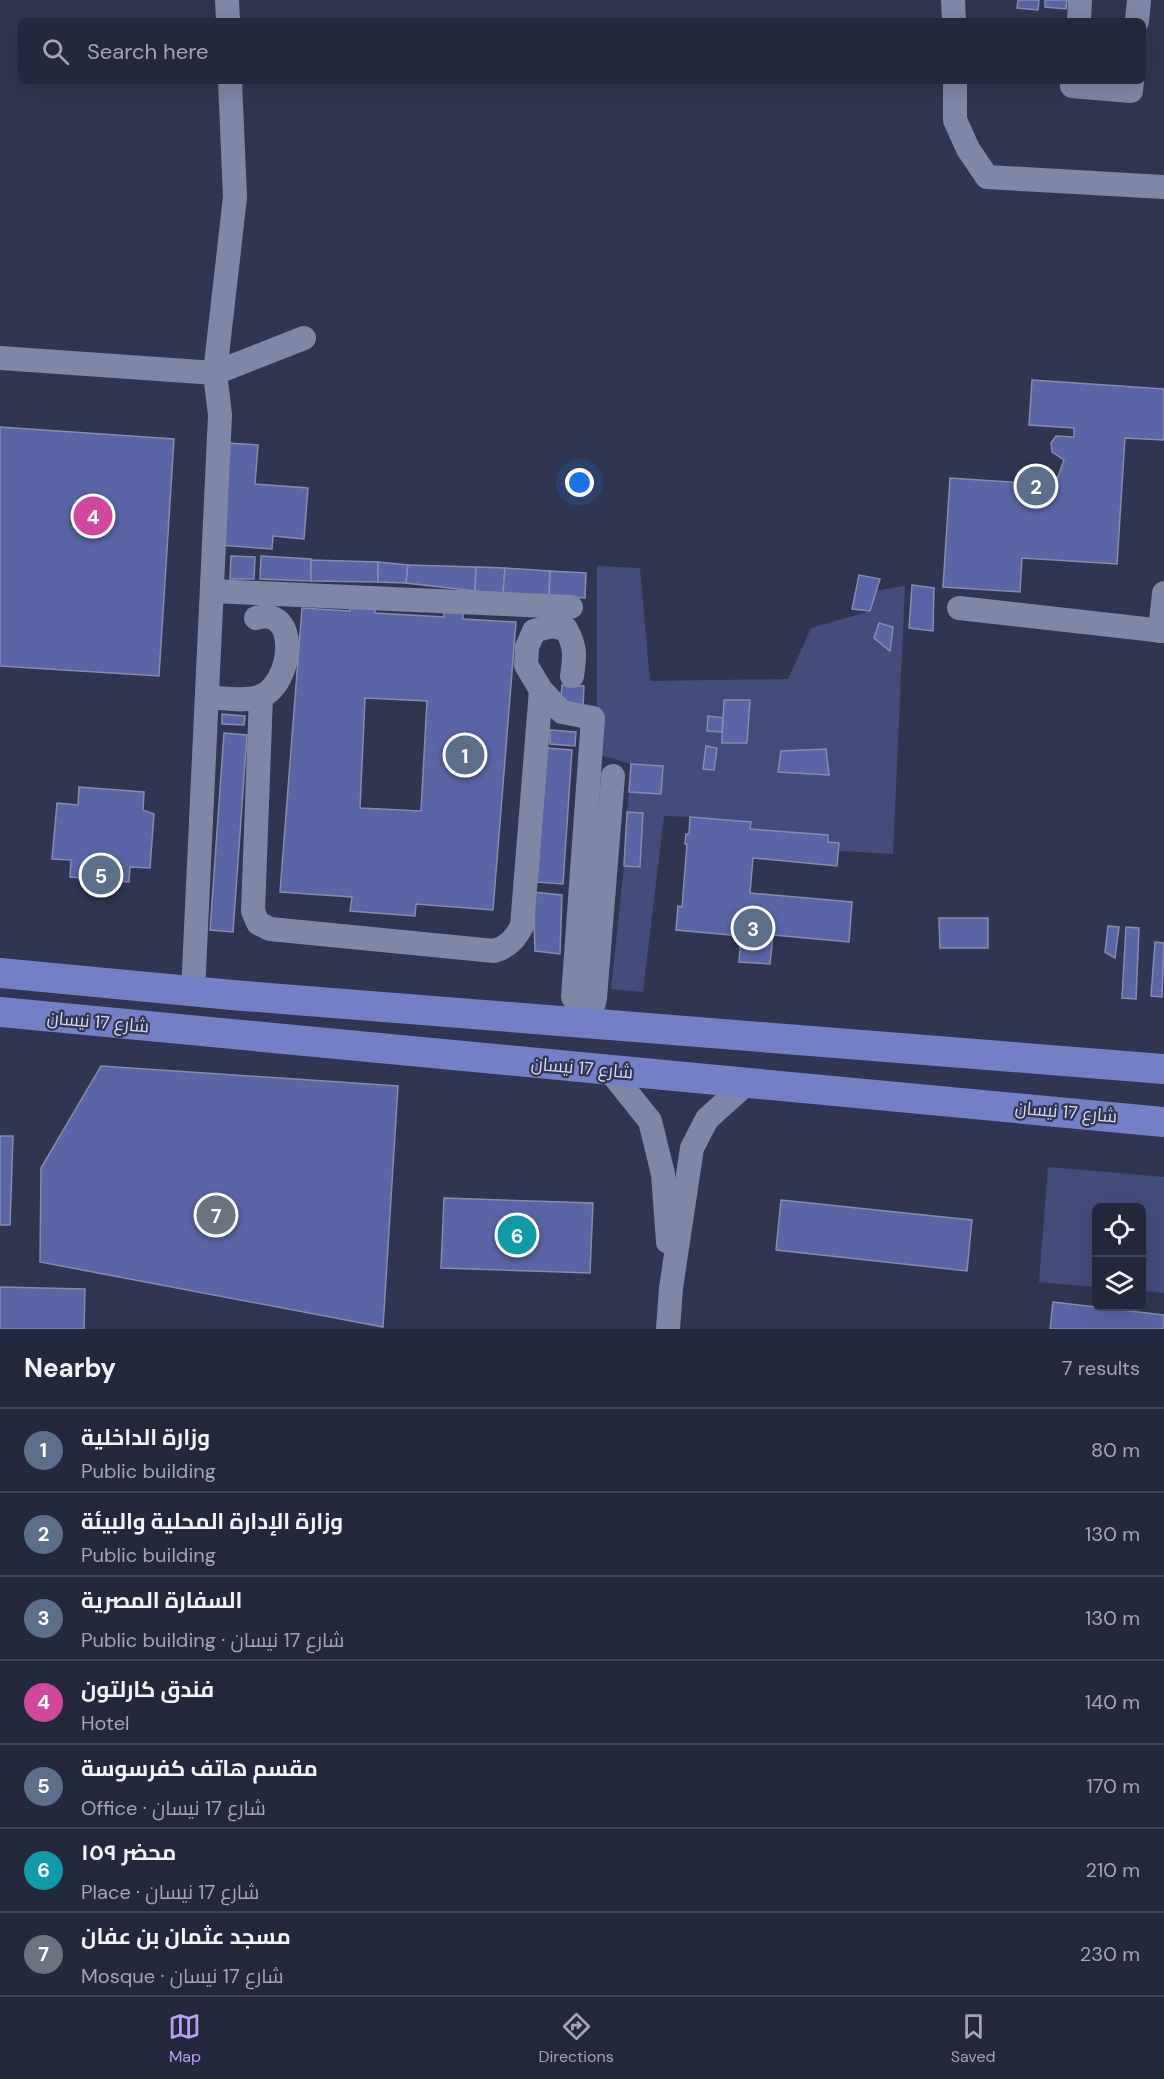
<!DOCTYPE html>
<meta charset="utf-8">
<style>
:root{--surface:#24283d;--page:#2c3044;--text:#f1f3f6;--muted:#a3a6b0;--line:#414457;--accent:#bca0f2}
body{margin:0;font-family:"DM Sans",Cairo,sans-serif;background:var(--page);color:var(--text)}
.controls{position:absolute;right:18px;bottom:18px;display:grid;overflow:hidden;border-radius:9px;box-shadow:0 6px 24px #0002}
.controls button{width:54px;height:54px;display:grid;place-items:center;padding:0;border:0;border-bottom:2px solid var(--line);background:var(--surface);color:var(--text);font:30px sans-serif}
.you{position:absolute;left:580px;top:483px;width:21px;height:21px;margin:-15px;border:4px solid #fff;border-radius:50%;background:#1a73e8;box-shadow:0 0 0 9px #1a73e833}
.badge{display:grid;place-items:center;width:39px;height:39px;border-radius:50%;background:var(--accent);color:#fff;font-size:20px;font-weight:700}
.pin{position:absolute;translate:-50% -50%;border:3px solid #fff;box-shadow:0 2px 6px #0006}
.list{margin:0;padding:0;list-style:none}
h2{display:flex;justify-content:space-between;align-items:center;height:78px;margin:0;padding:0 24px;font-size:26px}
h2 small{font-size:20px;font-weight:400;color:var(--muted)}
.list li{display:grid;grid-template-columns:39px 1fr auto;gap:18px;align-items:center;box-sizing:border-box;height:84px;padding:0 24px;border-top:2px solid var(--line)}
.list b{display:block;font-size:22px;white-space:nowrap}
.list p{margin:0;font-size:20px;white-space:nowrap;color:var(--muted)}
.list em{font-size:20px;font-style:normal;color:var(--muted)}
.icon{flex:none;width:33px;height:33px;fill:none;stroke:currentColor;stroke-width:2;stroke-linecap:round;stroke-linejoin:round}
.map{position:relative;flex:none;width:1164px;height:1329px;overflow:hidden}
.search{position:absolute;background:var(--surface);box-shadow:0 6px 24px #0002;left:18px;right:18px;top:18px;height:66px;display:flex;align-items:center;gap:15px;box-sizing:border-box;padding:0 21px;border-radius:9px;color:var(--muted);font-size:22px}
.sheet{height:666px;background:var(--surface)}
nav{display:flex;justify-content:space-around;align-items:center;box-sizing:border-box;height:84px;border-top:2px solid var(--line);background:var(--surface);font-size:16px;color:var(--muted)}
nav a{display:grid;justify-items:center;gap:3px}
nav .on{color:var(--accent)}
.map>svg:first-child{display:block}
</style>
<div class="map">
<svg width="1164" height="1329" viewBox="0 0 1164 1329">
<rect width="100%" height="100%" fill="#303651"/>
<g fill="#434c7a">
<path d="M597 566 640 568 650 681 788 679 811 628 870 611 875 591 905 586 893 854 838 851 839 843 828 842V835L750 829 690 817 664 816 643 992 611 989 624 866H640L643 814 627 812 629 792 661 794 663 766 631 764 597 754Z"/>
<path d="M1048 1167 1164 1177V1293L1142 1291V1208H1096V1287L1039 1282Z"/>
</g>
<g fill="#5965a5" stroke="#858cac" stroke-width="1.5" fill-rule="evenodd">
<path d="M1018 0H1039L1038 10 1017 8Z"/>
<path d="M1045 0H1067L1066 9 1045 7Z"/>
<path d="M1032 380 1164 389V440L1125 438 1117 564 1022 558 1020 592 943 587 950 478 1055 485 1064 460 1052 452 1051 443 1056 436 1074 437V428L1029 425Z"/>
<path d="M0 427 174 439 159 676 0 666Z"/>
<path d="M227 443 258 445 255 484 308 488 304 539 273 536 272 549 219 545Z"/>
<path d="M231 556 255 557 254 579H230Z"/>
<path d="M261 556 311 559V581L260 579Z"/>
<path d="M311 560 378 562V582L311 581Z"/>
<path d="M378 562 408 565 406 583 378 582Z"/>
<path d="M408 565 476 567 475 591 406 583Z"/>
<path d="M476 567 505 568 503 593 475 591Z"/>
<path d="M505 568 550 571 549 596 503 593Z"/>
<path d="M550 571 586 573 585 598 549 596Z"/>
<path d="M859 575 880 579 870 611 852 609Z"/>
<path d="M912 585 934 588 933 631 909 628Z"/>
<path d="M352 600 375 601V613L444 617 443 606 463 607V619L516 622 493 910 416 904 415 916 350 911 352 897 280 892 302 608 350 611ZM365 698 427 701 421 811 360 808Z"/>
<path d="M879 623 893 627 890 651 874 638Z"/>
<path d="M562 685 584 686 583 708 560 707Z"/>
<path d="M724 700H750L747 743H722Z"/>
<path d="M222 714 245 716 244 725 222 724Z"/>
<path d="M708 716 723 718 722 732 707 731Z"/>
<path d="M550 730 576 732 575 746 550 744Z"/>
<path d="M224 733 247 735 233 932 210 930Z"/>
<path d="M706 746 717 748 714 770 703 769Z"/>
<path d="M547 748 572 750 563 884 537 882Z"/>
<path d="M826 749 829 775 778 772 781 751Z"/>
<path d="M631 764 663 766 661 794 629 792Z"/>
<path d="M79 787 144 792 143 810 154 814 150 868 130 867 129 882 70 877 71 860 52 859 57 803 78 805Z"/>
<path d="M627 812 643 813 640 867 624 866Z"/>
<path d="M690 817 751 822 750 829 828 835V842L839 843 837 866 753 858 750 893 852 902 849 942 773 935 770 964 739 962 741 936 676 930 678 906 682 907 687 844H685L686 834H689Z"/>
<path d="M533 892 562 895 560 954 535 951Z"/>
<path d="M939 918H988V948H940Z"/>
<path d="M1108 926 1119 927 1115 958 1105 952Z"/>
<path d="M1126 927 1139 928 1136 999 1122 998Z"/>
<path d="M1155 942 1164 943 1162 997 1151 996Z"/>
<path d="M101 1066 398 1086 383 1327 40 1262 41 1168Z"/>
<path d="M0 1136H13L10 1225H0Z"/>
<path d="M444 1198 593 1203 590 1273 441 1268Z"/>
<path d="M781 1200 972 1220 967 1271 776 1250Z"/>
<path d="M0 1287 85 1289 84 1329H0Z"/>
<path d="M1053 1302 1164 1315V1329H1050Z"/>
</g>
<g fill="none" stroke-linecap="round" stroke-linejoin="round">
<g stroke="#7f87a7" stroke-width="24">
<path d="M227 0 228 21"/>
<path d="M953 0 954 21"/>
<path d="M1079 21 1080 0"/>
<path d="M1137 21 1139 0"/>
<path d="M230 81 235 197 215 373 304 338"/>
<path d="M955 81V120L968 149 987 177 1164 187"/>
<path d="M1072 81V86L1131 91 1132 81"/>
<path d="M0 358 215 373 220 415 193 992"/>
<path d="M212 591 571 607"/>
<path d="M959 608 1164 631"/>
<path d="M1160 631 1164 593"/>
<path d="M572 676C575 656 576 647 566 629L551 626 534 631 527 647 526 665 541 690 562 712 593 718 573 997 589 1023"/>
<path d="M261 696 253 911 258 923 270 929 494 951C508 947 515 939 522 926L541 690"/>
<path d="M207 697C224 698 243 702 259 697 293 686 301 605 256 618"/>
<path d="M589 1023 595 998 613 776"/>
<path d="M610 1071 650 1121 663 1174 668 1242"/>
<path d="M668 1329 671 1288 692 1148 707 1119 748 1082"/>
</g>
<g stroke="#7480c6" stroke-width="30">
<path d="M0 973 232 995 1164 1069"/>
<path d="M0 1012C388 1050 776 1085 1164 1122"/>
</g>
</g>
<g text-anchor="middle" stroke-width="4.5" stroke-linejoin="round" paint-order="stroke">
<g font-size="18" fill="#d8dcee" stroke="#303651">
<text transform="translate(98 1022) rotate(5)" y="6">شارع 17 نيسان</text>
<text transform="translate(582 1068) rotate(5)" y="6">شارع 17 نيسان</text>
<text transform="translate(1066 1112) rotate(5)" y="6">شارع 17 نيسان</text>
</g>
</g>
</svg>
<div class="controls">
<button><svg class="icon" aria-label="locate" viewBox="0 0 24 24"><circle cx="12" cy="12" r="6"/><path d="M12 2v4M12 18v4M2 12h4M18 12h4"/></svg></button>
<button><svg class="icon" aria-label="layers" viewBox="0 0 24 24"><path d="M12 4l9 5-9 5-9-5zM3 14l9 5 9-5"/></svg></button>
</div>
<div class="you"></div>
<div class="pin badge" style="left:465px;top:755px;background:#5c6f8a">1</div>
<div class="pin badge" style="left:1036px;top:486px;background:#5c6f8a">2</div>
<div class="pin badge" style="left:753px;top:928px;background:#5c6f8a">3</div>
<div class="pin badge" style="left:93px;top:516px;background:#d1479c">4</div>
<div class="pin badge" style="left:101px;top:875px;background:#5c6f8a">5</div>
<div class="pin badge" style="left:517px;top:1235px;background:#0f9aa8">6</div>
<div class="pin badge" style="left:216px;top:1215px;background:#6b7280">7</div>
<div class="search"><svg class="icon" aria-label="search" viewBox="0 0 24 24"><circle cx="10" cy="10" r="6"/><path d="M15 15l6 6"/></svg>Search here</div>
</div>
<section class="sheet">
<h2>Nearby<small>7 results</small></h2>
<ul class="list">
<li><span class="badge" style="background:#5c6f8a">1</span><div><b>وزارة الداخلية</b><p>Public building</p></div><em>80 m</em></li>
<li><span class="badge" style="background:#5c6f8a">2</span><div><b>وزارة الإدارة المحلية والبيئة</b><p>Public building</p></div><em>130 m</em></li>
<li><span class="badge" style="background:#5c6f8a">3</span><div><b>السفارة المصرية</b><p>Public building · شارع 17 نيسان</p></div><em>130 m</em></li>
<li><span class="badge" style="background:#d1479c">4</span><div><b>فندق كارلتون</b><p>Hotel</p></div><em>140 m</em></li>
<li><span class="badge" style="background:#5c6f8a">5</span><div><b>مقسم هاتف كفرسوسة</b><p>Office · شارع 17 نيسان</p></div><em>170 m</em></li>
<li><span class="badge" style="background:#0f9aa8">6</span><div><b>محضر ١٥٩</b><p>Place · شارع 17 نيسان</p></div><em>210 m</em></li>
<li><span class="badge" style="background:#6b7280">7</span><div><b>مسجد عثمان بن عفان</b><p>Mosque · شارع 17 نيسان</p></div><em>230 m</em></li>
</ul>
</section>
<nav>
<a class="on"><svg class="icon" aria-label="map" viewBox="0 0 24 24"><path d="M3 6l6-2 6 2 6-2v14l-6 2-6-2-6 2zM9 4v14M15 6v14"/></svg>Map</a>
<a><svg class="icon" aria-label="directions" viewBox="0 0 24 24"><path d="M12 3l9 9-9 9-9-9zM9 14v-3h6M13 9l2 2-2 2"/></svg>Directions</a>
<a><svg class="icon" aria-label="saved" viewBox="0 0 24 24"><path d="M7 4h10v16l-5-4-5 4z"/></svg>Saved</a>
</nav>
